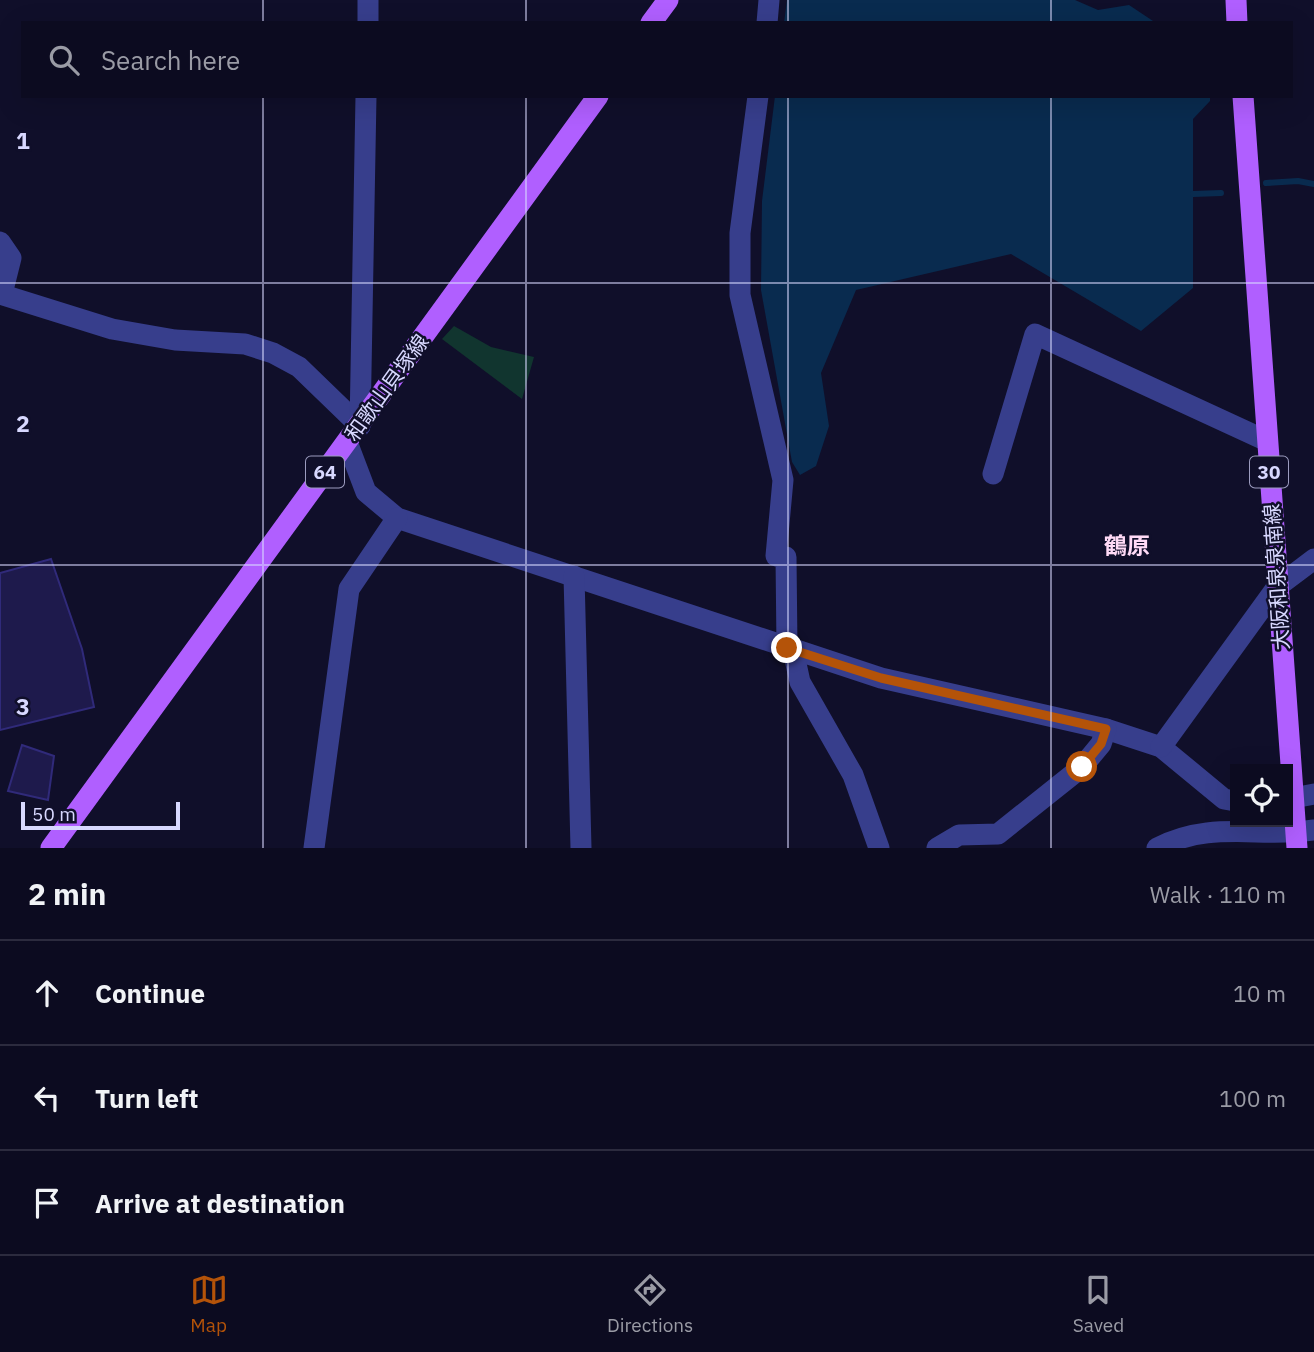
<!DOCTYPE html>
<meta charset="utf-8">
<style>
:root{--surface:#0c0b20;--page:#1a192d;--text:#f1f3f6;--muted:#9a9ba5;--line:#2c2b3e;--accent:#b45309}
body{margin:0;font-family:"IBM Plex Sans","Noto Sans JP",sans-serif;background:var(--page);color:var(--text)}
.controls{position:absolute;right:21px;bottom:21px;display:grid;overflow:hidden;border-radius:0px;box-shadow:0 7px 28px #0002}
.controls button{width:63px;height:63px;display:grid;place-items:center;padding:0;border:0;border-bottom:2px solid var(--line);background:var(--surface);color:var(--text);font:35px sans-serif}
.scale{position:absolute;left:21px;bottom:18px;width:159px;box-sizing:border-box;padding-left:7px;border:4px solid #d8d8ff;border-top:0;font-size:19px;line-height:24px;white-space:nowrap;color:#d8d8ff;-webkit-text-stroke:5px #100f2a;paint-order:stroke}
.stop{position:absolute;width:21px;height:21px;margin:-16px;border:5px solid #b45309;border-radius:50%;background:#fff}
.stop.end{background:#b45309;border-color:#fff;box-shadow:0 2px 7px #0008}
.list{margin:0;padding:0;list-style:none}
h2{display:flex;justify-content:space-between;align-items:center;height:91px;margin:0;padding:0 28px;font-size:30px}
h2 small{font-size:23px;font-weight:400;color:var(--muted)}
.list li{display:grid;grid-template-columns:46px 1fr auto;gap:21px;align-items:center;box-sizing:border-box;height:105px;padding:0 28px;border-top:2px solid var(--line)}
.list b{display:block;font-size:26px;white-space:nowrap}
.list em{font-size:23px;font-style:normal;color:var(--muted)}
.icon{flex:none;width:38px;height:38px;fill:none;stroke:currentColor;stroke-width:2;stroke-linecap:round;stroke-linejoin:round}
.map{position:relative;flex:none;width:1314px;height:848px;overflow:hidden}
.search{position:absolute;background:var(--surface);box-shadow:0 7px 28px #0002;left:21px;right:21px;top:21px;height:77px;display:flex;align-items:center;gap:18px;box-sizing:border-box;padding:0 24px;border-radius:0px;color:var(--muted);font-size:26px}
.sheet{height:406px;background:var(--surface)}
nav{display:flex;justify-content:space-around;align-items:center;box-sizing:border-box;height:98px;border-top:2px solid var(--line);background:var(--surface);font-size:19px;color:var(--muted)}
nav a{display:grid;justify-items:center;gap:4px}
nav .on{color:var(--accent)}
.map>svg:first-child{display:block}
</style>
<div class="map">
<svg width="1314" height="848" viewBox="0 0 1314 848">
<rect width="100%" height="100%" fill="#100f2a"/>
<path fill="#11352f" d="M454 326 491 347 534 357 522 399 442 339Z"/>
<g fill="#092b4f">
<path d="M787 0H1075L1098 10 1129 5 1156 23H784Z"/>
<path d="M775 96H1210V101L1193 119V288L1141 331 1011 254 856 290 821 373 829 426 816 466 800 475 792 462 761 290 762 201Z"/>
</g>
<g fill="none" stroke-linecap="round" stroke-linejoin="round">
<g stroke="#092b4f" stroke-width="6">
<path d="M1266 183 1298 181 1314 184"/>
<path d="M1193 194 1221 193"/>
</g>
</g>
<g fill="#1e1a4c" stroke="#302a7a" stroke-width="2">
<path d="M51 559 82 649 94 707 0 730V573Z"/>
<path d="M22 745 54 756 48 800 8 791Z"/>
</g>
<g fill="none" stroke-linecap="round" stroke-linejoin="round">
<g stroke="#373e8c" stroke-width="21">
<path d="M368 23V0"/>
<path d="M767 23 769 0"/>
<path d="M758 96 740 233V295L783 480 776 556 786 557 787 648"/>
<path d="M0 242 11 258 2 294"/>
<path d="M0 294 112 329 175 340 245 344 273 353 299 367 360 426"/>
<path d="M360 426 366 96"/>
<path d="M347 442 366 492 397 518 881 678 1106 729 1161 747 1224 799 1235 801"/>
<path d="M993 474 1035 334 1267 441"/>
<path d="M574 576 581 848"/>
<path d="M793 650 800 682 853 775 879 848"/>
<path d="M1161 747 1277 587 1314 559"/>
<path d="M1288 799 1314 794"/>
<path d="M314 848 349 589 397 518"/>
<path d="M937 848 959 835 998 834 1082 767 1101 744 1106 729"/>
<path d="M1157 848C1212 820 1257 838 1314 830"/>
</g>
<g stroke="#b05fff" stroke-width="21">
<path d="M1236 0 1237 23"/>
<path d="M651 23 668 0"/>
<path d="M1243 96 1297 848"/>
<path d="M51 848 598 96"/>
</g>
</g>
<g fill="none" stroke-linecap="round" stroke-linejoin="round">
<path stroke="#b45309" stroke-width="9" d="M787 648 881 678 1106 729 1101 744 1082 767"/>
</g>
<path fill="none" stroke="#d8d8ff" stroke-width="2" stroke-opacity="0.55" d="M263 0V23M526 0V23M788 0V23M1051 0V23M263 96V848M526 96V848M788 96V848M1051 96V848M0 283H1314M0 565H1314"/>
<g text-anchor="middle" stroke-width="5" stroke-linejoin="round" paint-order="stroke">
<g fill="#100f2a" stroke="#9c9cbf" stroke-width="2">
<rect x="306" y="456.5" width="38" height="31" rx="5"/>
<rect x="1250" y="456.5" width="38" height="31" rx="5"/>
</g>
<g font-size="19" font-weight="bold" fill="#d8d8ff">
<text x="325" y="479">64</text>
<text x="1269" y="479">30</text>
</g>
<g font-size="21" fill="#d8d8ff" stroke="#100f2a">
<text transform="translate(387 388) rotate(-54)" y="7">和歌山貝塚線</text>
<text transform="translate(1277 577) rotate(-94)" y="7">大阪和泉泉南線</text>
</g>
<g font-size="23" font-weight="bold" fill="#ffdaf6" stroke="#100f2a">
<text x="1127" y="554">鶴原</text>
</g>
</g>
<g font-size="23" text-anchor="middle" font-weight="bold" fill="#d8d8ff" stroke="#100f2a" stroke-width="5" stroke-linejoin="round" paint-order="stroke">
<text x="23" y="149">1</text>
<text x="23" y="432">2</text>
<text x="23" y="715">3</text>
</g>
</svg>
<div class="controls">
<button><svg class="icon" aria-label="locate" viewBox="0 0 24 24"><circle cx="12" cy="12" r="6"/><path d="M12 2v4M12 18v4M2 12h4M18 12h4"/></svg></button>
</div>
<div class="scale">50 m</div>
<div class="stop" style="left:1082px;top:767px"></div>
<div class="stop end" style="left:787px;top:648px"></div>
<div class="search"><svg class="icon" aria-label="search" viewBox="0 0 24 24"><circle cx="10" cy="10" r="6"/><path d="M15 15l6 6"/></svg>Search here</div>
</div>
<section class="sheet">
<h2>2 min<small>Walk · 110 m</small></h2>
<ul class="list">
<li><svg class="icon" aria-label="ahead" viewBox="0 0 24 24"><path d="M12 20V5M6 11l6-6 6 6"/></svg><div><b>Continue</b></div><em>10 m</em></li>
<li><svg class="icon" aria-label="left" viewBox="0 0 24 24"><path d="M17 20v-9H6M10 6l-5 5 5 5"/></svg><div><b>Turn left</b></div><em>100 m</em></li>
<li><svg class="icon" aria-label="arrive" viewBox="0 0 24 24"><path d="M6 21V4h12l-3 4 3 4H6"/></svg><div><b>Arrive at destination</b></div></li>
</ul>
</section>
<nav>
<a class="on"><svg class="icon" aria-label="map" viewBox="0 0 24 24"><path d="M3 6l6-2 6 2 6-2v14l-6 2-6-2-6 2zM9 4v14M15 6v14"/></svg>Map</a>
<a><svg class="icon" aria-label="directions" viewBox="0 0 24 24"><path d="M12 3l9 9-9 9-9-9zM9 14v-3h6M13 9l2 2-2 2"/></svg>Directions</a>
<a><svg class="icon" aria-label="saved" viewBox="0 0 24 24"><path d="M7 4h10v16l-5-4-5 4z"/></svg>Saved</a>
</nav>
